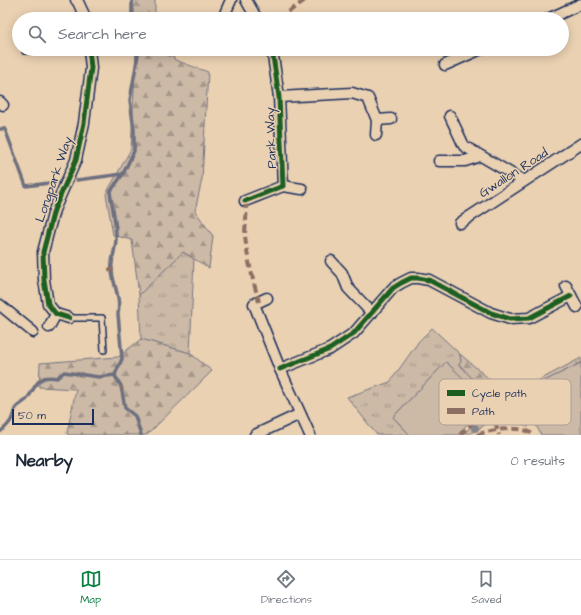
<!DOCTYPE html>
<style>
:root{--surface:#fff;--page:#f2f2f3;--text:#1f2937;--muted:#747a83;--line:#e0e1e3;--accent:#0b8043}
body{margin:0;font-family:"Architects Daughter",sans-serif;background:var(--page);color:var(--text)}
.scale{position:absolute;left:12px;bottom:10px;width:82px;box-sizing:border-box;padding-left:4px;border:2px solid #1b2f5e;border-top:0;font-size:11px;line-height:14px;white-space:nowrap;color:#1b2f5e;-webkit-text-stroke:3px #ead1b2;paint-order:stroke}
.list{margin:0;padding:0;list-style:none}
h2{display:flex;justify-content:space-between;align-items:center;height:52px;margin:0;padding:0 16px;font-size:17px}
h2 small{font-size:13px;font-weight:400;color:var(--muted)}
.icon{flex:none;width:22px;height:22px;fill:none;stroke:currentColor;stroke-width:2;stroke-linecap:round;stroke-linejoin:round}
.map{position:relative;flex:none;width:581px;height:435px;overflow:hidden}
.search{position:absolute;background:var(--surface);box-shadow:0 2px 10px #0003;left:12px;right:12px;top:12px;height:44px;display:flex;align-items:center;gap:10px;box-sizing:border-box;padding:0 14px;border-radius:22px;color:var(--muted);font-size:15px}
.sheet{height:124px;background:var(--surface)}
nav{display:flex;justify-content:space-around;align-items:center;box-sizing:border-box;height:56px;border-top:1px solid var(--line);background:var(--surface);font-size:11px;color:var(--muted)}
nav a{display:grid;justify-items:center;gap:2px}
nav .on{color:var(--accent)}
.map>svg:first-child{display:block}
</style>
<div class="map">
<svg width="581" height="435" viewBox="0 0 581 435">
<defs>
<pattern id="grass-tufts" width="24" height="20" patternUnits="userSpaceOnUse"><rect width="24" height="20" fill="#ccb9a6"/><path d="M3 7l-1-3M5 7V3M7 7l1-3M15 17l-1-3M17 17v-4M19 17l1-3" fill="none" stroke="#a5978a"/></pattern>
<pattern id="forest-firs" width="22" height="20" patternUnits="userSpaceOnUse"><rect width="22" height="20" fill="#ccb9a6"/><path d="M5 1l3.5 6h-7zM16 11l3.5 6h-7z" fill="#a5978a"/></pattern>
</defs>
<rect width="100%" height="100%" fill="#ead1b2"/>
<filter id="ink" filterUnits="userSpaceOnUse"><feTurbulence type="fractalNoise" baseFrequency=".025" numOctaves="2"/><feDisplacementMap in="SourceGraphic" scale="8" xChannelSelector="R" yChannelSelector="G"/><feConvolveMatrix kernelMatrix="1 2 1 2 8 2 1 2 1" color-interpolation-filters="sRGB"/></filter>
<g filter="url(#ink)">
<g fill="url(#grass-tufts)" stroke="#747482">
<path d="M183 252 194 259 190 353 141 339 139 295Z"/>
<path d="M432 328 460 354 461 362 487 387 494 400 489 399 488 395 481 396 446 362 393 417 410 435H377L347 397 390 382 419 341Z"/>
<path d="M491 417 492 421C483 425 471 435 463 435L473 424Z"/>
</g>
<g fill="url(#forest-firs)" stroke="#747482">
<path d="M133 0H155V19H135Z"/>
<path d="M136 49H168L175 60 208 72 202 179 195 211 213 236 209 268 183 252 139 295 132 240 113 235 106 194 131 149Z"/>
<path d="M141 339 190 353 212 371 147 435H68L67 433 76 389 39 387 40 363 118 357Z"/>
<path d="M460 354 509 396 581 358V363L520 393 530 413H526L531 421 528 427C519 421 509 421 499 423L496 413 499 407C497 400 491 393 487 387H480L459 364 461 362Z"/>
</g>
<g fill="#ccb9a6" stroke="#747482">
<path d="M446 362 481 395H488C489 402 487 407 488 413L469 422 458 435H410L393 417Z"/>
<path d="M581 363V435H541L520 393Z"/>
</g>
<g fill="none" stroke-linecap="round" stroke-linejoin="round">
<g stroke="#6d6f7f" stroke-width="3.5">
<path d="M132 0V19"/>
<path d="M139 49 130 100 134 130V151L123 174 110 192C112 206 116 221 116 235 117 248 110 259 112 272 114 286 121 299 118 314L122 359 116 372 115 376 121 386 125 408 135 416 141 435"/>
<path d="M0 129H5L26 186 57 182"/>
<path d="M77 180 123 174"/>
<path d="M0 432C5 428 10 424 12 418 13 415 14 412 15 409 18 404 24 403 27 399 37 386 36 374 57 378L64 372 99 377 115 375"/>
</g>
<g stroke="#1b2f5e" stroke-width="8">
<g id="service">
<path d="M25 51 42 49"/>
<path d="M69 318H102L104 350"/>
</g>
</g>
<g stroke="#1b2f5e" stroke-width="13">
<g id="minor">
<path d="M76 0 78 2 86 19"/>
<path d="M246 0 257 19"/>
<path d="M223 18 231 0"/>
<path d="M548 19 581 4"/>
<path d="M445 65 481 49"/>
<path d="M279 97 352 93 368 98 377 120 376 135"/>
<path d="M0 102 3 105"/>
<path d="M450 116 464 146 524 181"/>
<path d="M377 120 391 119"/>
<path d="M439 161H465L480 156"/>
<path d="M283 186 302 189"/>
<path d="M245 201 283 186 279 97 272 49"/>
<path d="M460 223 581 144"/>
<path d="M331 261 342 273 348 288 372 313"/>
<path d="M566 286 577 307"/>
<path d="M267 298 254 304 280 369 310 435"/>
<path d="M0 305 33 332"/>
<path d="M69 318 56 314 48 304 44 280 43 252 54 210 76 160 84 123 91 68 89 49"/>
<path d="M49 327 56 314"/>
<path d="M280 369 330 349 354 333 393 288 401 283 411 278H418L429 280 491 313 510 319 529 318 571 296"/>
<path d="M255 435 300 414"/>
</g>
</g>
<use href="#service" stroke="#ead1b2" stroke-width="5"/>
<use href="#minor" stroke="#ead1b2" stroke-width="10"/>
<g stroke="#8d6e63" stroke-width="4" stroke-dasharray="8 4" stroke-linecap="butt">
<path d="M279 19 305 0"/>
<path d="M245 201C248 213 245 224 245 235 247 258 253 280 259 302"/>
<path d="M108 270H114"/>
<path d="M121 389 122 387"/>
<path d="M460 435C470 424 479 418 493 414L499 435"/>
<path d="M477 435C488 430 525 424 533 435"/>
</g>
<g stroke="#ead1b2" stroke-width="8">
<g id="cycleway">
<path d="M245 201 283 186 279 97 272 49"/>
<path d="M69 318 56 314 48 304 44 280 43 252 54 210 76 160 84 123 91 68 89 49"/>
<path d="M280 369 330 349 354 333 393 288 401 283 411 278H418L429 280 491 313 510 319 529 318 571 296"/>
</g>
</g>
<use href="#cycleway" stroke="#1b5e20" stroke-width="5"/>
</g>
<circle fill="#87838a" cx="475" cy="428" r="4"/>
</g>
<g text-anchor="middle" stroke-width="3" stroke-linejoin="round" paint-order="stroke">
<g font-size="13" fill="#1b2f5e" stroke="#ead1b2">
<text transform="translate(270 138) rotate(-92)" y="5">Park Way</text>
<text transform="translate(513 172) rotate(-33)" y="5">Gwallon Road</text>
<text transform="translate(53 179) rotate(-71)" y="5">Longpark Way</text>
</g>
</g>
<rect x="439" y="379" width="132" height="46" rx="6" fill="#ead1b2" stroke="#aca099" stroke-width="1"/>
<rect x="447" y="390" width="18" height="6" fill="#1b5e20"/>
<rect x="447" y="408" width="18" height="6" fill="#8d6e63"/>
<g font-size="11" fill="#1b2f5e">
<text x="472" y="397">Cycle path</text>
<text x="472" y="415">Path</text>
</g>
</svg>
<div class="scale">50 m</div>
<div class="search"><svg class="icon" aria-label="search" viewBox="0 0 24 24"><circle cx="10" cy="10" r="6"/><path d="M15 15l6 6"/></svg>Search here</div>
</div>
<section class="sheet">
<h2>Nearby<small>0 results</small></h2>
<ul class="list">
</ul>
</section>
<nav>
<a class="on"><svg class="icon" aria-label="map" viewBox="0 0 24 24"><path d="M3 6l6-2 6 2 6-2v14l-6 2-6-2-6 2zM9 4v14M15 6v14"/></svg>Map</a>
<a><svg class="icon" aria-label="directions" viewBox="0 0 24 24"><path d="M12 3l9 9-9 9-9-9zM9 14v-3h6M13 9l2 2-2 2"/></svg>Directions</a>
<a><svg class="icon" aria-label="saved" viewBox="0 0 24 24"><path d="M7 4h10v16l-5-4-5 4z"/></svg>Saved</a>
</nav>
